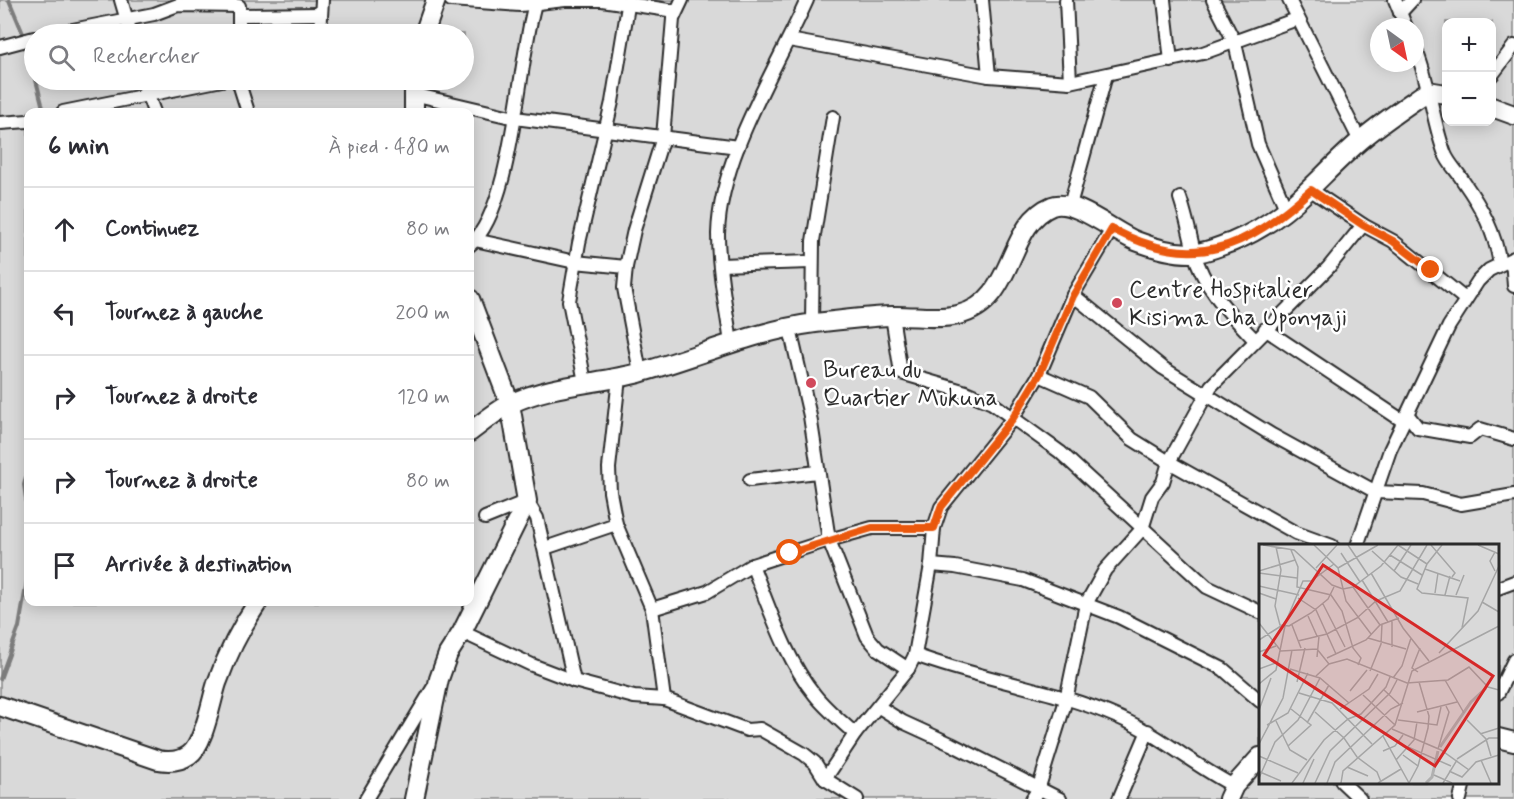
<!DOCTYPE html>
<html lang="fr">
<meta charset="utf-8">
<style>
:root{--surface:#fff;--page:#f2f2f3;--text:#2b2b33;--muted:#7c7c81;--line:#e1e1e2}
body{margin:0;font-family:Mynerve,sans-serif;background:var(--page);color:var(--text)}
.controls{position:absolute;right:18px;top:18px;display:grid;overflow:hidden;border-radius:12px;box-shadow:0 3px 15px #0003}
.controls button{width:54px;height:54px;display:grid;place-items:center;padding:0;border:0;border-bottom:2px solid var(--line);background:var(--surface);color:var(--text);font:30px sans-serif}
.compass{position:absolute;left:1370px;top:18px;width:54px;height:54px;border-radius:50%;background:var(--surface);box-shadow:0 3px 15px #0003;rotate:147deg}
.stop{position:absolute;width:18px;height:18px;margin:-14px;border:4px solid #ea580c;border-radius:50%;background:#fff}
.stop.end{background:#ea580c;border-color:#fff;box-shadow:0 2px 6px #0008}
.list{margin:0;padding:0;list-style:none}
h2{display:flex;justify-content:space-between;align-items:center;height:78px;margin:0;padding:0 24px;font-size:26px}
h2 small{font-size:20px;font-weight:400;color:var(--muted)}
.list li{display:grid;grid-template-columns:39px 1fr auto;gap:18px;align-items:center;box-sizing:border-box;height:84px;padding:0 24px;border-top:2px solid var(--line)}
.list b{display:block;font-size:22px;white-space:nowrap}
.list em{font-size:20px;font-style:normal;color:var(--muted)}
.icon{flex:none;width:33px;height:33px;fill:none;stroke:currentColor;stroke-width:2;stroke-linecap:round;stroke-linejoin:round}
.map{position:relative;flex:none;width:1514px;height:799px;overflow:hidden}
.search{position:absolute;background:var(--surface);box-shadow:0 3px 15px #0003;left:24px;top:24px;width:450px;height:66px;display:flex;align-items:center;gap:15px;box-sizing:border-box;padding:0 21px;border-radius:33px;color:var(--muted);font-size:22px}
.panel{position:absolute;background:var(--surface);box-shadow:0 3px 15px #0003;left:24px;top:108px;width:450px;height:498px;border-radius:12px}
.map>svg:first-child{display:block}
</style>
<div class="map">
<svg width="1514" height="799" viewBox="0 0 1514 799">
<rect width="100%" height="100%" fill="#f7f7f7"/>
<filter id="ink" filterUnits="userSpaceOnUse"><feTurbulence type="fractalNoise" baseFrequency=".0167" numOctaves="2"/><feDisplacementMap in="SourceGraphic" scale="12" xChannelSelector="R" yChannelSelector="G"/><feConvolveMatrix kernelMatrix="1 2 1 2 8 2 1 2 1" color-interpolation-filters="sRGB"/></filter>
<g filter="url(#ink)">
<path fill="#d9d9d9" stroke="#828282" stroke-width="1.5" fill-rule="evenodd" d="M0 0H1514V799H0ZM1446 22H1492V122H1446ZM1379 27H1415V63H1379ZM34 34H464V80H34ZM28 112H470V602H28ZM1260 546H1498V782H1260Z"/>
<g fill="none" stroke-linecap="round" stroke-linejoin="round">
<g stroke="#7b7b7b" stroke-width="4">
<path d="M9 0 29 48 34 73"/>
<path d="M36 80 44 112"/>
<path d="M28 469 24 485 28 512"/>
<path d="M0 679 19 627 28 575"/>
</g>
<g stroke="#2b2b2b" stroke-width="16">
<g id="street">
<path d="M121 0 131 34"/>
<path d="M451 0 520 5 565 0H602L675 11"/>
<path d="M982 0 989 76"/>
<path d="M1066 0 1070 82"/>
<path d="M1164 0 1171 61"/>
<path d="M1213 0 1235 43 1258 144 1287 211"/>
<path d="M1289 0 1360 141"/>
<path d="M1395 0 1406 27"/>
<path d="M239 7V34"/>
<path d="M1400 13 1412 0"/>
<path d="M240 15 320 14"/>
<path d="M52 34 154 14 178 5 239 6"/>
<path d="M320 34 322 0"/>
<path d="M789 40 989 76 1070 82 1203 53 1297 19"/>
<path d="M0 47 34 38"/>
<path d="M1415 48C1430 82 1432 120 1445 154 1449 164 1458 172 1463 181 1482 208 1495 232 1500 264"/>
<path d="M1492 75 1514 46"/>
<path d="M142 80 154 112"/>
<path d="M238 80 248 112"/>
<path d="M413 94 515 118 738 147"/>
<path d="M63 112 222 80"/>
<path d="M0 123 28 121"/>
<path d="M1311 190 1363 225 1393 241 1465 299"/>
<path d="M1180 198C1186 216 1190 234 1194 252 1203 287 1230 314 1254 339"/>
<path d="M1070 205 1106 75"/>
<path d="M475 240 575 262 626 267"/>
<path d="M470 245C514 208 518 57 536 0"/>
<path d="M1512 259 1514 286"/>
<path d="M720 265 811 262"/>
<path d="M1073 295 1163 368 1272 435 1376 492 1423 494 1461 504 1514 495"/>
<path d="M892 316 901 373 966 392 992 403 1060 452 1207 587 1260 612"/>
<path d="M812 324 813 241 833 117"/>
<path d="M790 329 810 416 829 540 867 636 878 649 908 669"/>
<path d="M1265 329 1403 421"/>
<path d="M731 343C726 307 718 270 718 234 720 156 776 70 807 0"/>
<path d="M640 372 624 288 626 267 634 230 663 137 673 19 682 0"/>
<path d="M1039 375 1089 397 1132 439 1169 462 1296 533 1332 546"/>
<path d="M619 378 609 468 610 492 616 524 652 609 664 699"/>
<path d="M585 382 569 301 579 243 612 102 629 0"/>
<path d="M1407 414 1418 428 1470 437 1480 429 1514 439"/>
<path d="M750 480 817 472"/>
<path d="M485 518 527 501 537 518 574 681"/>
<path d="M1357 546 1390 450 1449 326 1478 281 1489 270 1514 258"/>
<path d="M545 548 616 524"/>
<path d="M752 565C770 609 785 658 815 695 826 709 841 721 855 734"/>
<path d="M931 565 955 567 1023 580 1119 617 1223 669 1260 701"/>
<path d="M1498 588 1514 582"/>
<path d="M652 609 707 592 752 565 829 540 872 528H934"/>
<path d="M462 632 532 665 574 681 634 697 664 699 747 730 760 729 804 754 815 763 825 779 857 799"/>
<path d="M915 655C982 680 1054 689 1120 718 1162 736 1194 766 1234 786"/>
<path d="M1498 693 1514 660"/>
<path d="M879 707 903 722 951 744 1060 799"/>
<path d="M825 779 855 734 908 669 915 655 931 565 934 528 941 507 1013 418 1039 375 1073 295 1112 229"/>
<path d="M1342 782 1360 799"/>
<path d="M366 799 433 688"/>
<path d="M1032 799 1038 790 1066 700 1086 604 1105 570 1142 529 1152 497 1163 482 1169 462 1211 386 1328 268 1363 225"/>
<path d="M1119 799 1148 731"/>
<path d="M1460 799 1464 782"/>
</g>
</g>
<g stroke="#2b2b2b" stroke-width="22">
<g id="secondary">
<path d="M424 34 436 0"/>
<path d="M1492 107 1514 115"/>
<path d="M414 112V80"/>
<path d="M470 432C482 423 496 411 510 404 551 384 597 384 639 373 697 357 754 331 815 323 840 320 866 317 892 316 913 315 937 320 958 315 1017 301 1005 225 1052 206 1074 198 1114 232 1136 241 1154 248 1176 254 1195 253 1208 252 1220 246 1232 242 1291 218 1315 179 1361 140 1382 122 1405 107 1428 91L1446 94"/>
<path d="M0 706 158 760C169 762 179 762 189 755 204 745 211 701 217 683 227 655 241 627 258 602"/>
<path d="M1498 738 1514 742"/>
<path d="M414 799 439 679 448 654 462 632 527 501 510 404 470 299"/>
<path d="M1228 799 1234 786 1260 757"/>
</g>
</g>
<use href="#street" stroke="#fff" stroke-width="12"/>
<use href="#secondary" stroke="#fff" stroke-width="18"/>
</g>
</g>
<g fill="none" stroke-linecap="round" stroke-linejoin="round" filter="url(#ink)">
<path stroke="#ea580c" stroke-width="8" d="M790 553 872 528H934L941 507 1013 418 1039 375 1073 296 1112 229C1195 272 1245 249 1311 190L1363 225 1393 241 1431 270"/>
</g>
<g fill="#d1495b" stroke="#fff" stroke-width="2">
<circle cx="1117" cy="303" r="6"/>
<circle cx="811" cy="383" r="6"/>
</g>
<g text-anchor="middle" stroke-width="5" stroke-linejoin="round" paint-order="stroke">
<g font-size="24" fill="#2b2b2b" stroke="#fff" text-anchor="start">
<text x="1129" y="297">Centre Hospitalier<tspan x="1129" dy="28">Kisima Cha Uponyaji</tspan></text>
<text x="823" y="377">Bureau du<tspan x="823" dy="28">Quartier Mukuna</tspan></text>
</g>
</g>
<g transform="translate(1259 544)">
<rect width="240" height="240" fill="#f7f7f7"/>
<path d="M0 1H240V239H0Z" fill="#d9d9d9"/>
<path fill="none" stroke="#b0b0b0" stroke-width="3" d="M181 203 212 158 227 144M167 239 173 233 179 207"/>
<path fill="none" stroke="#a5a5a5" stroke-width="1.5" d="M4 1 35 6 73 41 84 45 94 43 122 22 139 1M55 1 79 24 87 57 112 90M89 1 109 31M139 1 168 20M172 1 196 29 193 33M183 1 168 20 158 45 163 49 209 54 203 84M219 1 240 10M17 3 22 26 16 62 21 81 30 82 52 69 69 55 75 43M32 6 39 23 38 43 72 51 83 67 94 104 102 114 99 121M113 7 142 33 159 40M82 9 101 38M131 11 163 31M57 24 78 1M79 24 119 1M166 25 201 37M0 27 36 16M135 27 152 1M236 27 231 17 236 8M0 29 38 34M112 29 144 84 170 117M103 36 129 78M0 42 40 51M94 43 121 81M0 49 17 55M176 49 179 29M186 51 191 32M197 51 205 31M39 54 57 66 77 110M223 58 240 68M64 60 86 103M49 72 58 92M0 79 22 107 58 105 70 120M33 81 42 104M25 82 44 37H52L75 20M109 94 147 105M0 96 22 82M39 97 68 90 98 74 117 57 141 47 168 1M133 103V76M0 108 17 102M180 109 219 67 240 22M58 113 60 92M68 114 107 96 121 81 140 74M0 125 19 118M31 125 61 134 90 159M111 127 122 100 123 80M159 128 153 124 161 104M57 132 70 120 88 115 148 139 189 136 210 123 229 143 240 146M134 134 143 122 152 94M186 136 205 169M38 138 46 104M0 140 17 126 26 82M125 146 140 160M91 147 108 126M40 149 73 159 113 200M104 151 136 181M81 165 110 145 119 130M0 166 12 134M56 168 85 194 98 213 118 228 122 238M158 168 198 158M105 175 127 190M139 176 178 181 182 163M208 176 227 195 232 212M17 177 31 206 48 216M48 179 70 141M8 181 29 169 49 129M133 185 182 206 210 226M221 190 240 184M124 192 150 239M0 200 24 154 33 106M29 202 52 181 32 165M149 203 192 222M179 205 190 168 187 162M124 207 136 202 144 191M144 211 159 222M0 212 39 229M198 215 230 194H240M137 216 155 196 158 178M222 216 232 239M88 223 109 232M190 227 203 233 217 218 240 211M1 228 22 237M175 231 193 239M0 234 16 198 39 176 61 134M33 239 65 196 89 175 102 170 127 143 131 133M44 239 55 215M56 239 71 207 131 149 138 136M68 239 76 218 132 165 144 159M82 239 84 227 136 181 153 127 240 82M119 239 142 225M150 239 159 222 169 184 170 172 160 138M184 239 198 216"/>
<path fill="#d62828" fill-opacity="0.15" stroke="#d62828" stroke-width="3" d="M64 21 234 132 176 222 5 111Z"/>
<rect width="240" height="240" fill="none" stroke="#2b2b2b" stroke-width="3"/>
</g>
</svg>
<div class="controls">
<button>+</button>
<button>−</button>
</div>
<svg class="compass" viewBox="-18 -18 36 36"><path d="M0-13l5 13h-10z" fill="#e53935"/><path d="M0 13l5-13h-10z" fill="#7c7c81"/></svg>
<div class="stop" style="left:790px;top:553px"></div>
<div class="stop end" style="left:1431px;top:270px"></div>
<div class="search"><svg class="icon" aria-label="search" viewBox="0 0 24 24"><circle cx="10" cy="10" r="6"/><path d="M15 15l6 6"/></svg>Rechercher</div>
<section class="panel">
<h2>6 min<small>À pied · 480 m</small></h2>
<ul class="list">
<li><svg class="icon" aria-label="ahead" viewBox="0 0 24 24"><path d="M12 20V5M6 11l6-6 6 6"/></svg><div><b>Continuez</b></div><em>80 m</em></li>
<li><svg class="icon" aria-label="left" viewBox="0 0 24 24"><path d="M17 20v-9H6M10 6l-5 5 5 5"/></svg><div><b>Tournez à gauche</b></div><em>200 m</em></li>
<li><svg class="icon" aria-label="right" viewBox="0 0 24 24"><path d="M7 20v-9h11M14 6l5 5-5 5"/></svg><div><b>Tournez à droite</b></div><em>120 m</em></li>
<li><svg class="icon" aria-label="right" viewBox="0 0 24 24"><path d="M7 20v-9h11M14 6l5 5-5 5"/></svg><div><b>Tournez à droite</b></div><em>80 m</em></li>
<li><svg class="icon" aria-label="arrive" viewBox="0 0 24 24"><path d="M6 21V4h12l-3 4 3 4H6"/></svg><div><b>Arrivée à destination</b></div></li>
</ul>
</section>
</div>
